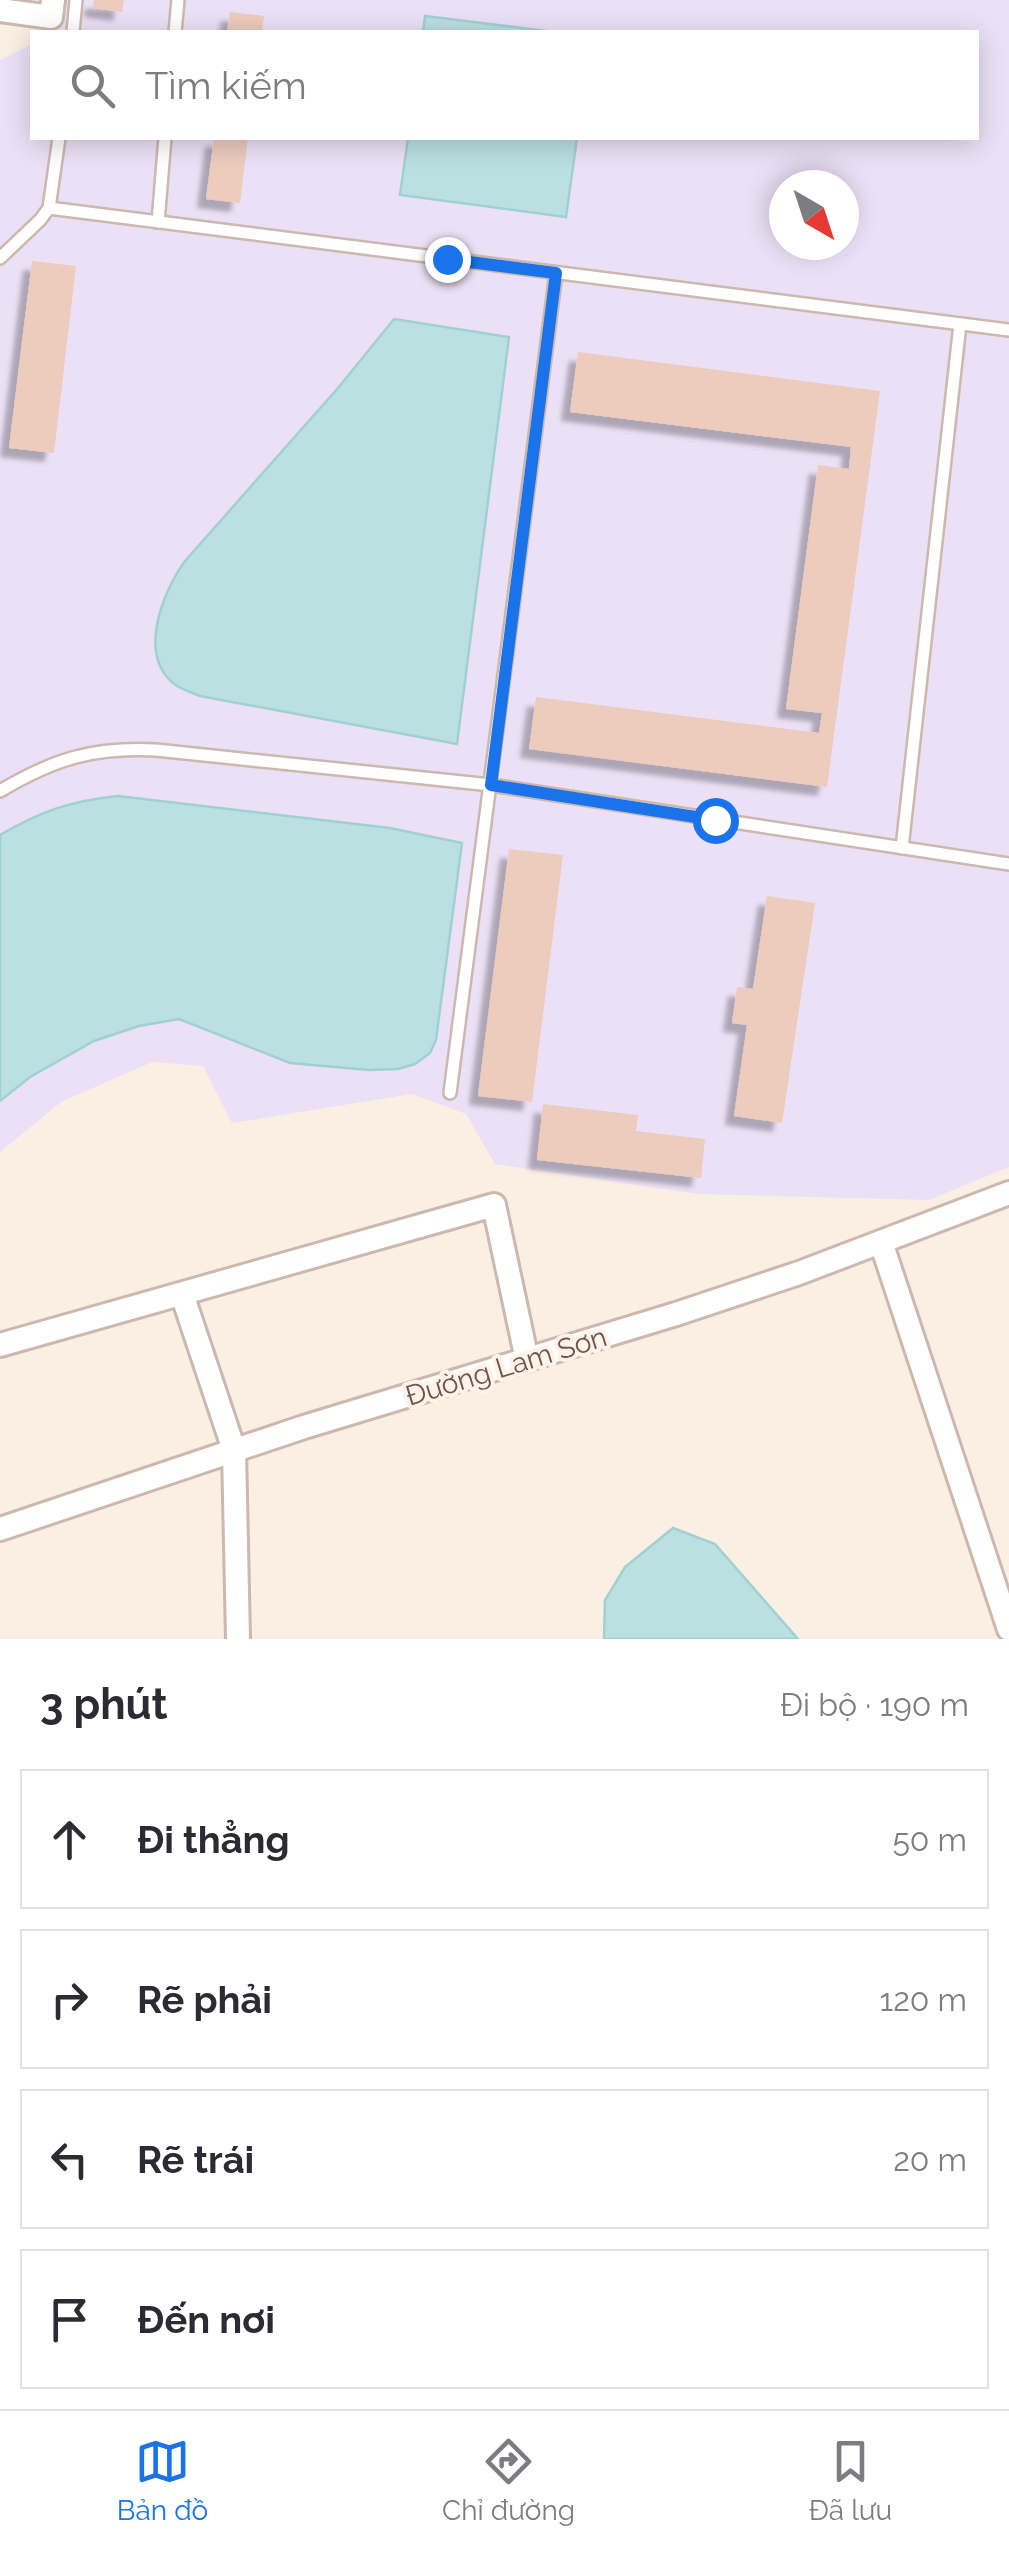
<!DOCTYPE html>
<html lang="vi">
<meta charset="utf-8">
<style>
:root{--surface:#fff;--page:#f7f7f7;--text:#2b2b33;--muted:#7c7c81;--line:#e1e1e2;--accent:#1a73e8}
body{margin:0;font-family:Raleway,sans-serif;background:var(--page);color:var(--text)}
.compass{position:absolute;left:769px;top:170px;width:90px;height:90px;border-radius:50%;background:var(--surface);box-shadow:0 5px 25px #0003;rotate:141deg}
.stop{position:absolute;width:30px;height:30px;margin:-22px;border:8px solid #1a73e8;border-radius:50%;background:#fff}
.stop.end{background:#1a73e8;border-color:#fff;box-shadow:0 2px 10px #0008}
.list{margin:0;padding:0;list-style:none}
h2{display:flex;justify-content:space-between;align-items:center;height:130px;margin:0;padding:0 40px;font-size:42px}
h2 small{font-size:32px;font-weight:400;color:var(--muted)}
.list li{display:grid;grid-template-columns:65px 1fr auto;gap:30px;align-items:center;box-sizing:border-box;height:140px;margin:0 20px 20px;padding:0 20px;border:2px solid var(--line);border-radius:0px}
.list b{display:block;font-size:38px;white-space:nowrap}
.list em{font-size:32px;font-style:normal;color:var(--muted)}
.icon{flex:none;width:55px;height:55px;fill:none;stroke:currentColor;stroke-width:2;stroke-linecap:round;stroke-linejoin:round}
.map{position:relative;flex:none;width:1009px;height:1639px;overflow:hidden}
.search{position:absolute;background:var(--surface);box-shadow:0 5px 25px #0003;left:30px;right:30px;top:30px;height:110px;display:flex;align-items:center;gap:25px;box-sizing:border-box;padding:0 35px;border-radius:0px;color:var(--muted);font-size:38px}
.sheet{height:770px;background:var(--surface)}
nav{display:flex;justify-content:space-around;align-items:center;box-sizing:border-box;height:140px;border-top:2px solid var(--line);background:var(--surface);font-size:28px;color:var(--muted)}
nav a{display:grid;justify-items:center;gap:5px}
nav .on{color:var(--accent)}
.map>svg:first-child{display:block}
</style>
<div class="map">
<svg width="1009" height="1639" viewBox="0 0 1009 1639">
<defs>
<filter id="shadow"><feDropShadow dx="-9" dy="9" stdDeviation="2.5" flood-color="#0004"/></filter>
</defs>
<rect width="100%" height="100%" fill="#faefe3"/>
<path fill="#ece0f6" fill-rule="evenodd" d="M63 0H1009V1167L929 1200 697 1194 495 1164 466 1114 412 1094 232 1123 203 1066 152 1062 61 1102 0 1152V60L32 44V138H976V32H57ZM784 185H844V245H784Z"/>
<g fill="#bae0e1" stroke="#a1d0d2" stroke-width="2.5">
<path d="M425 16 554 32H423Z"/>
<path d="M408 138H577L566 217 400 195Z"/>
<path d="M394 319 509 337 457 744 200 696C193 693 184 690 177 686 136 658 162 593 185 561L338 388Z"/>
<path d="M118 796 390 828 462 843 436 1040 430 1053 415 1064 398 1069 369 1070 290 1063 179 1019 139 1026 94 1041 30 1077 0 1101V835C41 811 70 801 118 796Z"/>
<path d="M673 1528 715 1544 798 1639H604L605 1600 625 1567Z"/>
</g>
<g fill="#edcbbd" filter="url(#shadow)">
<path d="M94 0H124L122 12 93 8Z"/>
<path d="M230 12 264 16 262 32H227Z"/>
<path d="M214 138H248L240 203 206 199Z"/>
<path d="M32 261 76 266 54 453 9 448Z"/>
<path d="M578 352 880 391 827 787 529 749 536 697 819 733 822 713 786 709 818 465 849 469 851 447 570 412Z"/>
<path d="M509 849 563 855 532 1102 478 1096Z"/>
<path d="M767 896 815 903 782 1123 734 1116 747 1025 732 1023 737 987 753 989Z"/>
<path d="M543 1104 638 1115 636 1131 705 1139 701 1178 537 1160Z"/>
</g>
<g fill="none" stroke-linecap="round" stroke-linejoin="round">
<g stroke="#ccb8ae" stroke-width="16">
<g id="service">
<path d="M73 32 76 0"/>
<path d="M175 32 178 0"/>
<path d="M49 208 1009 330"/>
<path d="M158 222 165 138"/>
<path d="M0 258 40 220 49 208 59 138"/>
<path d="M0 791C54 759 92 747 156 750L491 785 1009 864"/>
<path d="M902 848 960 324"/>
<path d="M450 1093 556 273"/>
</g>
</g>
<g stroke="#ccb8ae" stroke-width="28">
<g id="minor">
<path d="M0 10 51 17 53 0"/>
<path d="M881 1242 1009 1629"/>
<path d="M182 1294 234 1450 238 1639"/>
<path d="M0 1345 494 1205 527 1360"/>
<path d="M0 1529 304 1427 676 1314 799 1273 1009 1193"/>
</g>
</g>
<use href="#service" stroke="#fff" stroke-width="11"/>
<use href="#minor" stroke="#fff" stroke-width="22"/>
</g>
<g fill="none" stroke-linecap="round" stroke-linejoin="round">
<path stroke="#1a73e8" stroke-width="12" d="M447 259 556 273 491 785 715 820"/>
</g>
<g text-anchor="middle" stroke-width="8" stroke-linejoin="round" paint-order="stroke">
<g font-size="28" fill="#70544c" stroke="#fdf3e9">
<text transform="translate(506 1366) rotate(-17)" y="10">Đường Lam Sơn</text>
</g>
</g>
</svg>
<svg class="compass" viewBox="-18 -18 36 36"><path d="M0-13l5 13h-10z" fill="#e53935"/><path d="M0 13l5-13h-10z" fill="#7c7c81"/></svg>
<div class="stop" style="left:715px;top:820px"></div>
<div class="stop end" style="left:447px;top:259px"></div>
<div class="search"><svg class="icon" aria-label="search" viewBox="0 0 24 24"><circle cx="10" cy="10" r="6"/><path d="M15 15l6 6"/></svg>Tìm kiếm</div>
</div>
<section class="sheet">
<h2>3 phút<small>Đi bộ · 190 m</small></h2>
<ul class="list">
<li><svg class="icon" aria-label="ahead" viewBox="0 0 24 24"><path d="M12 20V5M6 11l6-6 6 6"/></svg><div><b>Đi thẳng</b></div><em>50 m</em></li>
<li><svg class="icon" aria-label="right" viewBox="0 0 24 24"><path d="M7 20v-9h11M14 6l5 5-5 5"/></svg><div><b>Rẽ phải</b></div><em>120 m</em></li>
<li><svg class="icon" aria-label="left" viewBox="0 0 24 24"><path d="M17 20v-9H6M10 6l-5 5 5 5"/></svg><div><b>Rẽ trái</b></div><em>20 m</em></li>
<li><svg class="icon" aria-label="arrive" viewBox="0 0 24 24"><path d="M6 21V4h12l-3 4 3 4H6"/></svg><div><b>Đến nơi</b></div></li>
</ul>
</section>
<nav>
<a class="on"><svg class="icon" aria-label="map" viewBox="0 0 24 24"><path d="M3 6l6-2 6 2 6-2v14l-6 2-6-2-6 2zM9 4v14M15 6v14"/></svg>Bản đồ</a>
<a><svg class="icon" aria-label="directions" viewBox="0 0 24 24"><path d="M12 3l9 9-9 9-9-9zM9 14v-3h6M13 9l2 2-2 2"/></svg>Chỉ đường</a>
<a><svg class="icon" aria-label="saved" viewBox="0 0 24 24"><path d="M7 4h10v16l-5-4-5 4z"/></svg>Đã lưu</a>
</nav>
